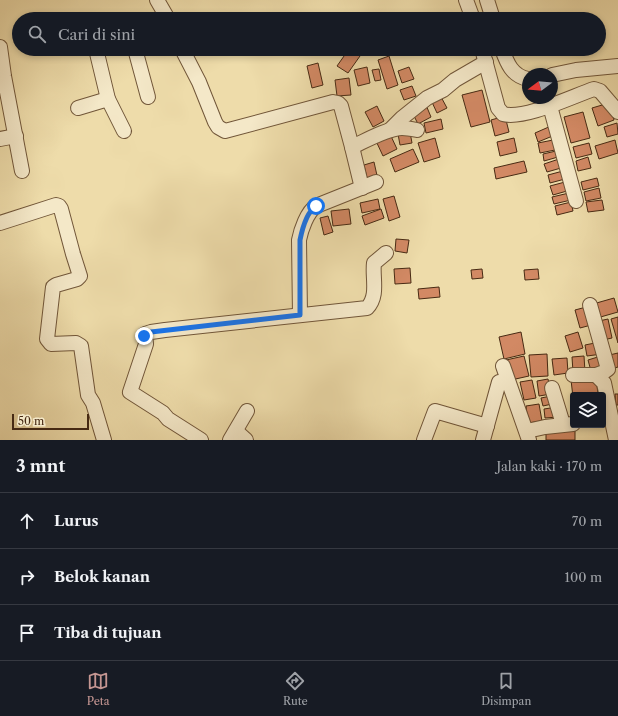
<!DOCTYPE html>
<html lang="id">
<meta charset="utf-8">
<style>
:root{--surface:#171b24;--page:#242831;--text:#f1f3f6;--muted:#9ea1a6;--line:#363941;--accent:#c59692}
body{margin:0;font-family:"Libre Caslon Text",serif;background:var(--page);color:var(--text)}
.controls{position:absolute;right:12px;bottom:12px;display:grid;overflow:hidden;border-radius:4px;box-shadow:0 2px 6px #0003}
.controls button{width:36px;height:36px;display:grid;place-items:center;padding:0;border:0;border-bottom:1px solid var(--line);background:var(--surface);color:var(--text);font:20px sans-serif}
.compass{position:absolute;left:522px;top:68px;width:36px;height:36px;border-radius:50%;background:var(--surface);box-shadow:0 2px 6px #0003;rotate:254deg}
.scale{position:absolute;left:12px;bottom:10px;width:77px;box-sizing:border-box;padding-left:4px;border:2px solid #472a13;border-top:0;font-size:11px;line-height:14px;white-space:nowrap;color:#472a13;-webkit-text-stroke:3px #f4e8c8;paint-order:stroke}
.stop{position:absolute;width:12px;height:12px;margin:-9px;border:3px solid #1a73e8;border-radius:50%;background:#fff}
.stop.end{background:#1a73e8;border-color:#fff;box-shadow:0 1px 4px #0008}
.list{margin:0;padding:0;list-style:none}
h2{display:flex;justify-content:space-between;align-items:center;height:52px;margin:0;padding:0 16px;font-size:17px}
h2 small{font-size:13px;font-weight:400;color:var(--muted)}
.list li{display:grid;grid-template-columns:26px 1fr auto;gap:12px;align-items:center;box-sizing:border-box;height:56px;padding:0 16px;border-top:1px solid var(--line)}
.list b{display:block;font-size:15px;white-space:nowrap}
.list em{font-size:13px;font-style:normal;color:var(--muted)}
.icon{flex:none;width:22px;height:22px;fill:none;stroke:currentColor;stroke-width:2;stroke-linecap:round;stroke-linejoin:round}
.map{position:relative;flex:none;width:618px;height:440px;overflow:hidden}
.search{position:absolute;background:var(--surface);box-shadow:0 2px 6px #0003;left:12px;right:12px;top:12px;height:44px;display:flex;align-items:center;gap:10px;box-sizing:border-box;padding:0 14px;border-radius:22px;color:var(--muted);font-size:15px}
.sheet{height:220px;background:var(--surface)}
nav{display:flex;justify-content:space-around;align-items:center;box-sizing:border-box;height:56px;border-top:1px solid var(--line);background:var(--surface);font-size:11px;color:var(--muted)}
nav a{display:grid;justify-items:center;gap:2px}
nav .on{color:var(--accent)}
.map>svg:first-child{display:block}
</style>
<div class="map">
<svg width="618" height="440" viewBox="0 0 618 440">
<rect width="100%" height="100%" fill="#eedcaa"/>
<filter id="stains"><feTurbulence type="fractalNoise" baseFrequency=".005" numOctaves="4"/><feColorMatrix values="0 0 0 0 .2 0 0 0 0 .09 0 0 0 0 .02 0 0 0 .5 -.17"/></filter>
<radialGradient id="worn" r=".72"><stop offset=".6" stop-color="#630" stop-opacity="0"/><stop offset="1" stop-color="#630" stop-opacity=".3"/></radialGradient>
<g fill="#d28964" stroke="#472a13">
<path d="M349 49 360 56 348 73 337 66Z"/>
<path d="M389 56 398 85 387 89 378 60Z"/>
<path d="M318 63 323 85 312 88 307 66Z"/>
<path d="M367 67 370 83 358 86 354 70Z"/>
<path d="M409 67 414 79 402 83 398 71Z"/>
<path d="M379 69 381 80 375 81 372 70Z"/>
<path d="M349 78 351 95 337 96 335 80Z"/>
<path d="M412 86 416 96 404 100 400 90Z"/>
<path d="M482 90 490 122 471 127 462 95Z"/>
<path d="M440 95 447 108 437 113 431 100Z"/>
<path d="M609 103 614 120 598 126 592 108Z"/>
<path d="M426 105 431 117 418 124 412 112Z"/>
<path d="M377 106 384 121 373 127 365 112Z"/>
<path d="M583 112 590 138 571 143 564 117Z"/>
<path d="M505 116 509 132 495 136 491 120Z"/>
<path d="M441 119 443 129 426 133 424 123Z"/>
<path d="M617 123 618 134 607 137 604 127Z"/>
<path d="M551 126 555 135 538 142 535 133Z"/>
<path d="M410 132 412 143 400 145 398 134Z"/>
<path d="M390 134 397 149 383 156 376 141Z"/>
<path d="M435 138 440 157 424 162 418 143Z"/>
<path d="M514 138 517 152 500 156 497 142Z"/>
<path d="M553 140 555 150 540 153 538 143Z"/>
<path d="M615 140 618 153 599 159 595 146Z"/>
<path d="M589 143 592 154 576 158 573 147Z"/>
<path d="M413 149 419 162 395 172 390 159Z"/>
<path d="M556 151 558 157 544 161 543 154Z"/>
<path d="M588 157 591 168 578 171 576 161Z"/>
<path d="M559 159 561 168 547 172 544 164Z"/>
<path d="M524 161 527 172 496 179 494 168Z"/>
<path d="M374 162 378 180 368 182 364 165Z"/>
<path d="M563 171 565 179 550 183 548 175Z"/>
<path d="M597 178 599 186 583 190 581 182Z"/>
<path d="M565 182 567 191 553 195 550 186Z"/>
<path d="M599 188 601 198 586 201 584 192Z"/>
<path d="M569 193 571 200 554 204 552 197Z"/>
<path d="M394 196 400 217 389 221 383 199Z"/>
<path d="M378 199 380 209 362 213 360 203Z"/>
<path d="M602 200 604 210 588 212 586 202Z"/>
<path d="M571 202 573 211 557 215 555 206Z"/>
<path d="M349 209 351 224 333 226 331 211Z"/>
<path d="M381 209 384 218 365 225 362 216Z"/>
<path d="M328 216 333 232 324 235 320 218Z"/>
<path d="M396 239 409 240 407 253 395 251Z"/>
<path d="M410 268 411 283 395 284 394 269Z"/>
<path d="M482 269 483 278 472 279 471 270Z"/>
<path d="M538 269 539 279 525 280 524 270Z"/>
<path d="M439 287 440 297 419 299 418 289Z"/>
<path d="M614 298 618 312 597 318 593 304Z"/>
<path d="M590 306 595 324 580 328 575 310Z"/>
<path d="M618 317V343L611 319Z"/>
<path d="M608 319 612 338 603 340 599 321Z"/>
<path d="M521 332 525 354 504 359 499 337Z"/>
<path d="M578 332 583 348 570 352 565 336Z"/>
<path d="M600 342 602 354 587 356 585 345Z"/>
<path d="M618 353V367L608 370 605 356Z"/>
<path d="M547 354 548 376 531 377 529 355Z"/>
<path d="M524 356 529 376 511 380 506 360Z"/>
<path d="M584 356 585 372H573L572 357Z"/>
<path d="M601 356 604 368 591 371 588 360Z"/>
<path d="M567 358 568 373 554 375 552 359Z"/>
<path d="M596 378 598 394 573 395V397L571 380Z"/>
<path d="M548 379 551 394 539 396 537 381Z"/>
<path d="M532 380 536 398 524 400 520 382Z"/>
<path d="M615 394H618V405H616Z"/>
<path d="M551 396 552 404 543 406 541 398Z"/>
<path d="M539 404 542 421 528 423 526 406Z"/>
<path d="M557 407 558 417 545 418 544 409Z"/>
<path d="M546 428 575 429V440H546Z"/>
</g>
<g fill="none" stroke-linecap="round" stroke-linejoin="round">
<g stroke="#715639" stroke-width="16">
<g id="minor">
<path d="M157 0 168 19"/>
<path d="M466 0 473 19"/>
<path d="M487 0 493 19"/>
<path d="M0 47 4 76 22 171"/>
<path d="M96 49 108 99 124 131"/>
<path d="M135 49 148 97"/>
<path d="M182 49 199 82 215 122 218 127 225 131 333 102 338 103 341 106 352 147 362 188"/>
<path d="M482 49 498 108 503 114C524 120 573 96 594 89L600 91 618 112"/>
<path d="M502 49C507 63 512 76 528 79"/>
<path d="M552 75 576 70 618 66"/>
<path d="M550 106 576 201"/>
<path d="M78 108 108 99"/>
<path d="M390 130 402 118 427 98 443 90 455 80 486 62"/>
<path d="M0 139 16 136"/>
<path d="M352 147C365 141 388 128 402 128 407 128 412 129 417 130"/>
<path d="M0 223 56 205 59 206 61 209 73 254 80 276 77 279 56 285 53 287 47 339 51 344 76 343 81 346 88 395 93 403 104 440"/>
<path d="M590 305 608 369 604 372 596 375"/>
<path d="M300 315 299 240C301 230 307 212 316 206L376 182"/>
<path d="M503 366 529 440"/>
<path d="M573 375H596L604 383 616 440"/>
<path d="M552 388 563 424"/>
<path d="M236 431 246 440"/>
<path d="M527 431 545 427 573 424"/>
<path d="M201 440 168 419 163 413 130 392 146 344 145 334 151 332 165 330 367 308C379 296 372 277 374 263L386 253"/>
<path d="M230 440 247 411"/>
<path d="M424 440 435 411 487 426"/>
<path d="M483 440 499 382"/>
</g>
</g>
<use href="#minor" stroke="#f4e8c8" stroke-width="14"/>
</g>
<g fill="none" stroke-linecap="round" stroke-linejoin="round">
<path stroke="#1a73e8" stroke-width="5" d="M144 336 151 332 300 315V240C302 230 307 212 316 206"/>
</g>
<rect width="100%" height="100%" filter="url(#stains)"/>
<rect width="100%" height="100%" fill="url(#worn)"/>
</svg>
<div class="controls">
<button><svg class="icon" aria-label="layers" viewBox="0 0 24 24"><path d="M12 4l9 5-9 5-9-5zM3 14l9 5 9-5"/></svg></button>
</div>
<svg class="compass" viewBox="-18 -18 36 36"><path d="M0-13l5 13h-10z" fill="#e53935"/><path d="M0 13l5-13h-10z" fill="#9ea1a6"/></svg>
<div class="scale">50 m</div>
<div class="stop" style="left:316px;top:206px"></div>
<div class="stop end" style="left:144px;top:336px"></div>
<div class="search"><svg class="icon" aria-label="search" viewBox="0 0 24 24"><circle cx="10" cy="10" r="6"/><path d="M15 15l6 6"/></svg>Cari di sini</div>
</div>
<section class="sheet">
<h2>3 mnt<small>Jalan kaki · 170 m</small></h2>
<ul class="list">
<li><svg class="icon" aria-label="ahead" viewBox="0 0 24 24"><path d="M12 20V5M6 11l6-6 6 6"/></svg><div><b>Lurus</b></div><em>70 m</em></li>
<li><svg class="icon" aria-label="right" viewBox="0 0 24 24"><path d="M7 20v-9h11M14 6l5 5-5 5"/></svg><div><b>Belok kanan</b></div><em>100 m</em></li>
<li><svg class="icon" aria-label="arrive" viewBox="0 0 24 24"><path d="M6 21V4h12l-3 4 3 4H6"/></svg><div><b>Tiba di tujuan</b></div></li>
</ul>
</section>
<nav>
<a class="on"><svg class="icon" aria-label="map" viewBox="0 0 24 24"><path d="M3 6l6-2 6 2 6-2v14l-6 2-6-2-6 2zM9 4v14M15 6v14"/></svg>Peta</a>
<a><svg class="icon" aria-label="directions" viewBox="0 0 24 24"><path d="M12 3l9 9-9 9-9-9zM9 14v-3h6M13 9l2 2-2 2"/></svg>Rute</a>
<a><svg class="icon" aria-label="saved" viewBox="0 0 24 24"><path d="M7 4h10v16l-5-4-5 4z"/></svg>Disimpan</a>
</nav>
